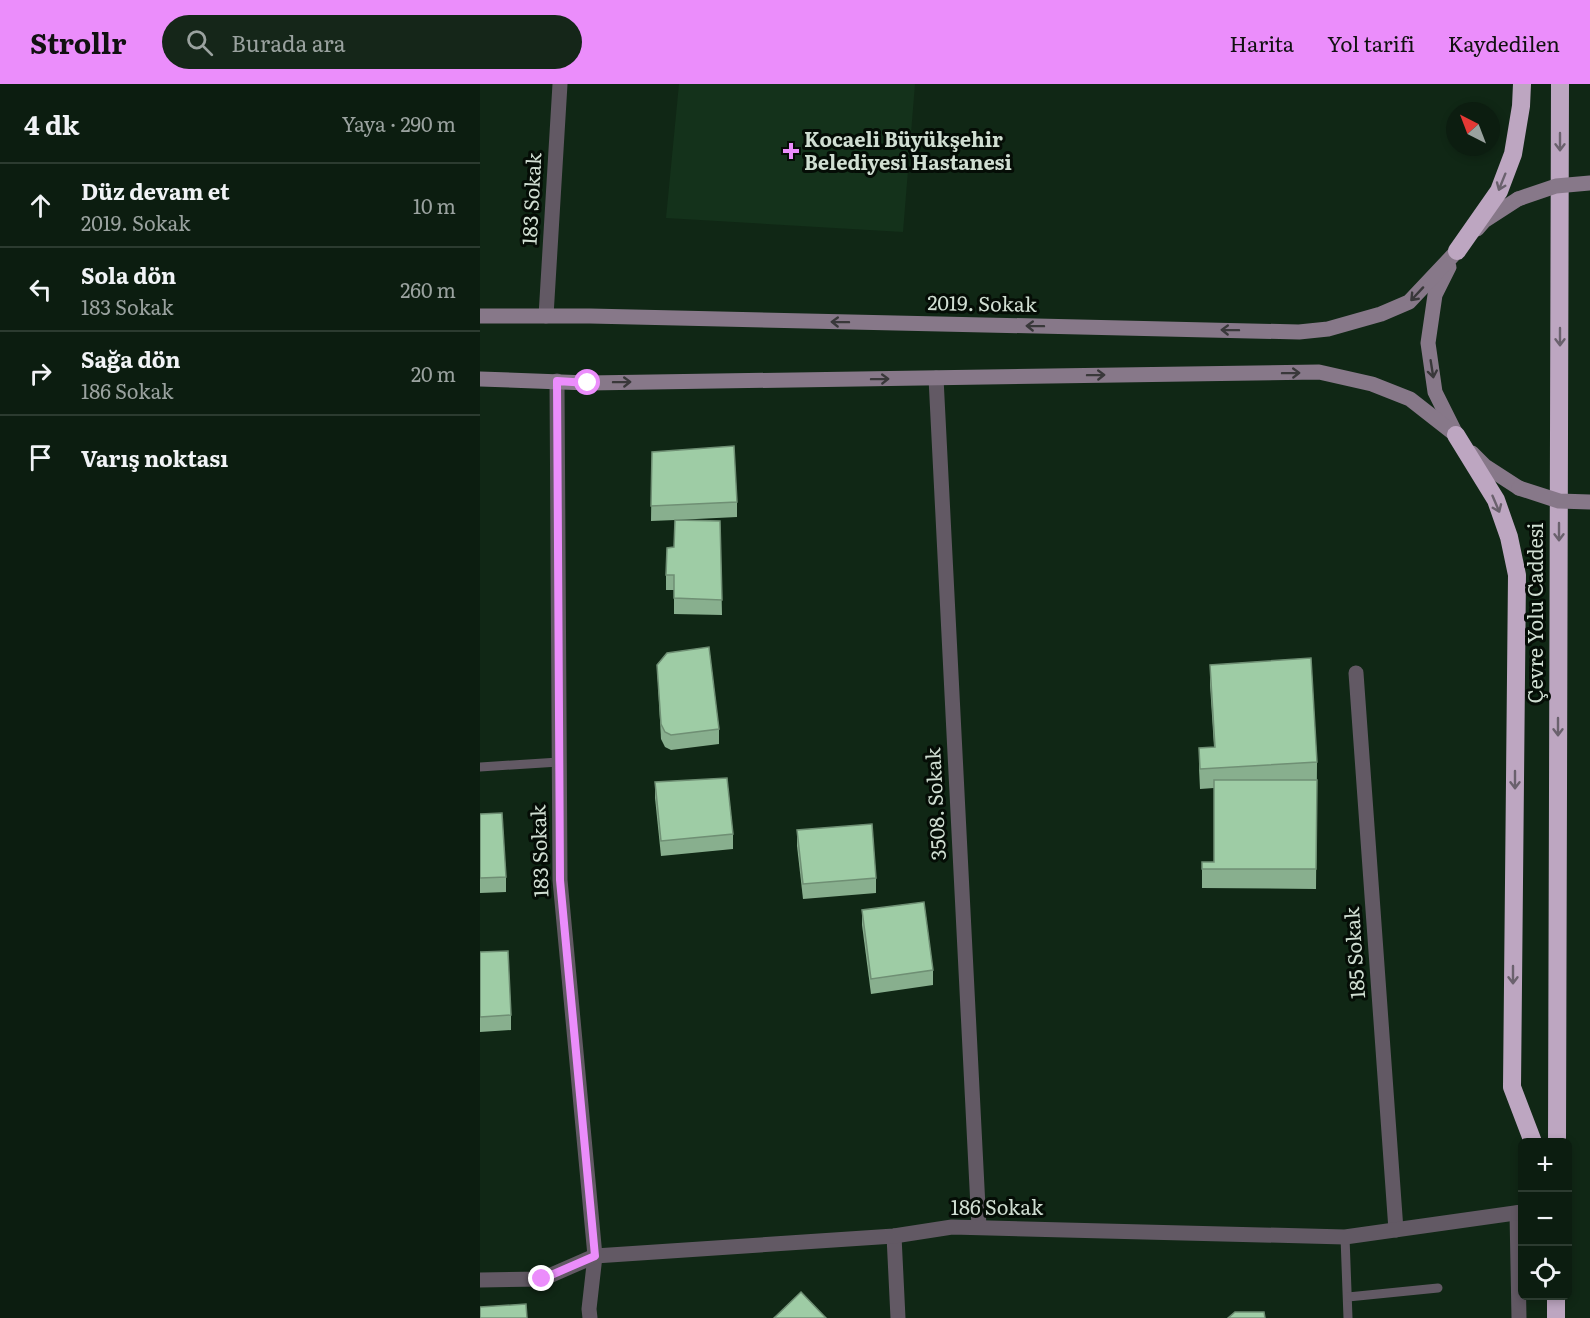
<!DOCTYPE html>
<html lang="tr">
<meta charset="utf-8">
<style>
:root{--surface:#0c1d10;--page:#152619;--text:#f1f3f6;--muted:#9aa29f;--line:#2c3b30;--accent:#eb8dfb}
body{margin:0;font-family:Literata,serif;background:var(--page);color:var(--text)}
.controls{position:absolute;right:18px;bottom:18px;display:grid;overflow:hidden;border-radius:9px;box-shadow:0 3px 9px #0003}
.controls button{width:54px;height:54px;display:grid;place-items:center;padding:0;border:0;border-bottom:2px solid var(--line);background:var(--surface);color:var(--text);font:30px sans-serif}
.compass{position:absolute;left:966px;top:18px;width:54px;height:54px;border-radius:50%;background:var(--surface);box-shadow:0 3px 9px #0003;rotate:318deg}
.stop{position:absolute;width:18px;height:18px;margin:-14px;border:4px solid #eb8dfb;border-radius:50%;background:#fff}
.stop.end{background:#eb8dfb;border-color:#fff;box-shadow:0 2px 6px #0008}
.list{margin:0;padding:0;list-style:none}
h2{display:flex;justify-content:space-between;align-items:center;height:78px;margin:0;padding:0 24px;font-size:26px}
h2 small{font-size:20px;font-weight:400;color:var(--muted)}
.list li{display:grid;grid-template-columns:39px 1fr auto;gap:18px;align-items:center;box-sizing:border-box;height:84px;padding:0 24px;border-top:2px solid var(--line)}
.list b{display:block;font-size:22px;white-space:nowrap}
.list p{margin:0;font-size:20px;white-space:nowrap;color:var(--muted)}
.list em{font-size:20px;font-style:normal;color:var(--muted)}
.icon{flex:none;width:33px;height:33px;fill:none;stroke:currentColor;stroke-width:2;stroke-linecap:round;stroke-linejoin:round}
.map{position:relative;flex:none;width:1110px;height:1234px;overflow:hidden}
header{display:flex;align-items:center;gap:36px;box-sizing:border-box;height:84px;padding:0 30px;background:var(--accent);color:#111}
header strong{font-size:28px}
nav{display:flex;gap:33px;margin-inline-start:auto;font-size:21px}
.search{width:420px;height:54px;background:var(--page);display:flex;align-items:center;gap:15px;box-sizing:border-box;padding:0 21px;border-radius:33px;color:var(--muted);font-size:22px}
main{display:flex}
aside{flex:1;background:var(--surface)}
.map>svg:first-child{display:block}
</style>
<header>
<strong>Strollr</strong>
<div class="search"><svg class="icon" aria-label="search" viewBox="0 0 24 24"><circle cx="10" cy="10" r="6"/><path d="M15 15l6 6"/></svg>Burada ara</div>
<nav><a>Harita</a><a>Yol tarifi</a><a>Kaydedilen</a></nav>
</header>
<main>
<aside>
<h2>4 dk<small>Yaya · 290 m</small></h2>
<ul class="list">
<li><svg class="icon" aria-label="ahead" viewBox="0 0 24 24"><path d="M12 20V5M6 11l6-6 6 6"/></svg><div><b>Düz devam et</b><p>2019. Sokak</p></div><em>10 m</em></li>
<li><svg class="icon" aria-label="left" viewBox="0 0 24 24"><path d="M17 20v-9H6M10 6l-5 5 5 5"/></svg><div><b>Sola dön</b><p>183 Sokak</p></div><em>260 m</em></li>
<li><svg class="icon" aria-label="right" viewBox="0 0 24 24"><path d="M7 20v-9h11M14 6l5 5-5 5"/></svg><div><b>Sağa dön</b><p>186 Sokak</p></div><em>20 m</em></li>
<li><svg class="icon" aria-label="arrive" viewBox="0 0 24 24"><path d="M6 21V4h12l-3 4 3 4H6"/></svg><div><b>Varış noktası</b></div></li>
</ul>
</aside>
<div class="map">
<svg width="1110" height="1234" viewBox="0 0 1110 1234">
<rect width="100%" height="100%" fill="#102715"/>
<path fill="#14321b" d="M199 0H435L423 148 186 134Z"/>
<g fill="none" stroke-linecap="round" stroke-linejoin="round">
<g stroke="#625964" stroke-width="9">
<path d="M0 683 79 678"/>
<path d="M865 1153 868 1234"/>
<path d="M868 1213 958 1204"/>
</g>
<g stroke="#625964" stroke-width="15">
<path d="M66 232 80 0"/>
<path d="M456 294 499 1143"/>
<path d="M77 297 80 796 115 1172 109 1225 110 1234"/>
<path d="M876 589 916 1146"/>
<path d="M1037 1129 1039 1234"/>
<path d="M414 1152 418 1234"/>
<path d="M0 1196 62 1195 115 1172 414 1152 472 1143 865 1153 1042 1128"/>
</g>
<g stroke="#877889" stroke-width="15">
<path d="M997 145 1004 137 1038 115"/>
<path d="M969 183 955 211 948 259 955 308 975 348"/>
<path d="M0 232H110L819 248 848 245 901 230 929 218 977 167"/>
<path d="M0 295 108 299 839 288 892 300 930 315 976 351"/>
<path d="M992 369 1005 382 1039 404"/>
</g>
<g stroke="#bda6c1" stroke-width="18">
<path d="M977 167 1019 107 1033 70 1041 22 1042 0"/>
<path d="M976 351 1016 416 1029 453 1037 491 1032 1003 1053 1058"/>
<path d="M1077 1058 1080 0"/>
<path d="M1076 1234V1212"/>
</g>
<g stroke="#877889" stroke-width="15">
<path d="M1038 115 1076 102 1110 99"/>
<path d="M1039 404 1079 417 1110 418"/>
</g>
</g>
<g fill="#88af8e">
<path d="M172 368 257 418V433L196 436 240 437 242 531 194 530V506H186V491L194 463 195 436 171 437Z"/>
<path d="M177 581 239 645V660L191 666 185 663 181 655Z"/>
<path d="M730 581 837 678 836 805 722 804V778H734V704L720 705 719 684V664L734 663 730 601Z"/>
<path d="M175 698 253 750V765L181 772 175 714Z"/>
<path d="M0 730 26 793V808L0 809Z"/>
<path d="M317 746 396 794V809L323 815 317 762Z"/>
<path d="M382 826 453 886V901L391 910 382 841Z"/>
<path d="M0 868 31 931V946L0 948Z"/>
</g>
<g fill="#9ecca5" stroke="#6f8f74" stroke-width="1.5">
<path d="M254 362 257 418 171 422 172 368Z"/>
<path d="M195 436 240 437 242 516 194 514V491H186L187 464 194 463Z"/>
<path d="M229 563 239 645 191 651 185 648 181 640 177 581 187 569Z"/>
<path d="M831 574 837 678 720 685 719 664 735 663 730 581Z"/>
<path d="M247 694 253 750 181 757 175 698Z"/>
<path d="M734 696H837L836 785H722V778H734Z"/>
<path d="M22 729 26 793 0 794V730Z"/>
<path d="M392 740 396 794 323 800 317 746Z"/>
<path d="M444 818 453 886 391 895 382 826Z"/>
<path d="M28 867 31 931 0 933V868Z"/>
<path d="M321 1208 346 1234H294Z"/>
<path d="M46 1220 47 1234H0V1223Z"/>
<path d="M755 1228H784L785 1234H748Z"/>
</g>
<defs><path id="oneway-shaft" d="M-6 0H5M1.5-3L5.5 0L1.5 3" fill="none" stroke-width="1.6" stroke-linecap="round" stroke-linejoin="round" transform="scale(1.5)"/></defs>
<g stroke="#6a616d">
<use href="#oneway-shaft" transform="translate(1080 58) rotate(90)"/>
<use href="#oneway-shaft" transform="translate(1022 98) rotate(112)"/>
<use href="#oneway-shaft" transform="translate(1080 253) rotate(90)"/>
<use href="#oneway-shaft" transform="translate(1016 420) rotate(67)"/>
<use href="#oneway-shaft" transform="translate(1079 448) rotate(90)"/>
<use href="#oneway-shaft" transform="translate(1078 643) rotate(90)"/>
<use href="#oneway-shaft" transform="translate(1035 696) rotate(90)"/>
<use href="#oneway-shaft" transform="translate(1033 891) rotate(90)"/>
</g>
<g stroke="#39383a">
<use href="#oneway-shaft" transform="translate(937 210) rotate(133)"/>
<use href="#oneway-shaft" transform="translate(360 238) rotate(-179)"/>
<use href="#oneway-shaft" transform="translate(555 242) rotate(-179)"/>
<use href="#oneway-shaft" transform="translate(750 246) rotate(-179)"/>
<use href="#oneway-shaft" transform="translate(952 285) rotate(81)"/>
<use href="#oneway-shaft" transform="translate(811 289) rotate(-1)"/>
<use href="#oneway-shaft" transform="translate(616 291) rotate(-1)"/>
<use href="#oneway-shaft" transform="translate(400 295) rotate(-1)"/>
<use href="#oneway-shaft" transform="translate(142 298) rotate(-1)"/>
</g>
<g fill="none" stroke-linecap="round" stroke-linejoin="round">
<path stroke="#eb8dfb" stroke-width="8" d="M62 1195 115 1172 80 796 77 297 108 299"/>
</g>
<path fill="#eb8dfb" stroke="#050d06" stroke-width="2" d="M308 58h6v6h6v6h-6v6h-6v-6h-6v-6h6z"/>
<g text-anchor="middle" stroke-width="6" stroke-linejoin="round" paint-order="stroke">
<g font-size="20" font-weight="bold" fill="#d0ded2" stroke="#050d06" text-anchor="start">
<text x="324" y="63">Kocaeli Büyükşehir<tspan x="324" dy="23">Belediyesi Hastanesi</tspan></text>
</g>
<g font-size="20" fill="#d0ded2" stroke="#050d06">
<text transform="translate(52 115) rotate(-87)" y="7">183 Sokak</text>
<text transform="translate(502 220) rotate(1)" y="7">2019. Sokak</text>
<text transform="translate(1056 529) rotate(-90)" y="7">Çevre Yolu Caddesi</text>
<text transform="translate(456 720) rotate(-93)" y="7">3508. Sokak</text>
<text transform="translate(60 767) rotate(-92)" y="7">183 Sokak</text>
<text transform="translate(875 869) rotate(-94)" y="7">185 Sokak</text>
<text x="517" y="1131">186 Sokak</text>
</g>
</g>
</svg>
<div class="controls">
<button>+</button>
<button>−</button>
<button><svg class="icon" aria-label="locate" viewBox="0 0 24 24"><circle cx="12" cy="12" r="6"/><path d="M12 2v4M12 18v4M2 12h4M18 12h4"/></svg></button>
</div>
<svg class="compass" viewBox="-18 -18 36 36"><path d="M0-13l5 13h-10z" fill="#e53935"/><path d="M0 13l5-13h-10z" fill="#9aa29f"/></svg>
<div class="stop" style="left:108px;top:299px"></div>
<div class="stop end" style="left:62px;top:1195px"></div>
</div>
</main>
